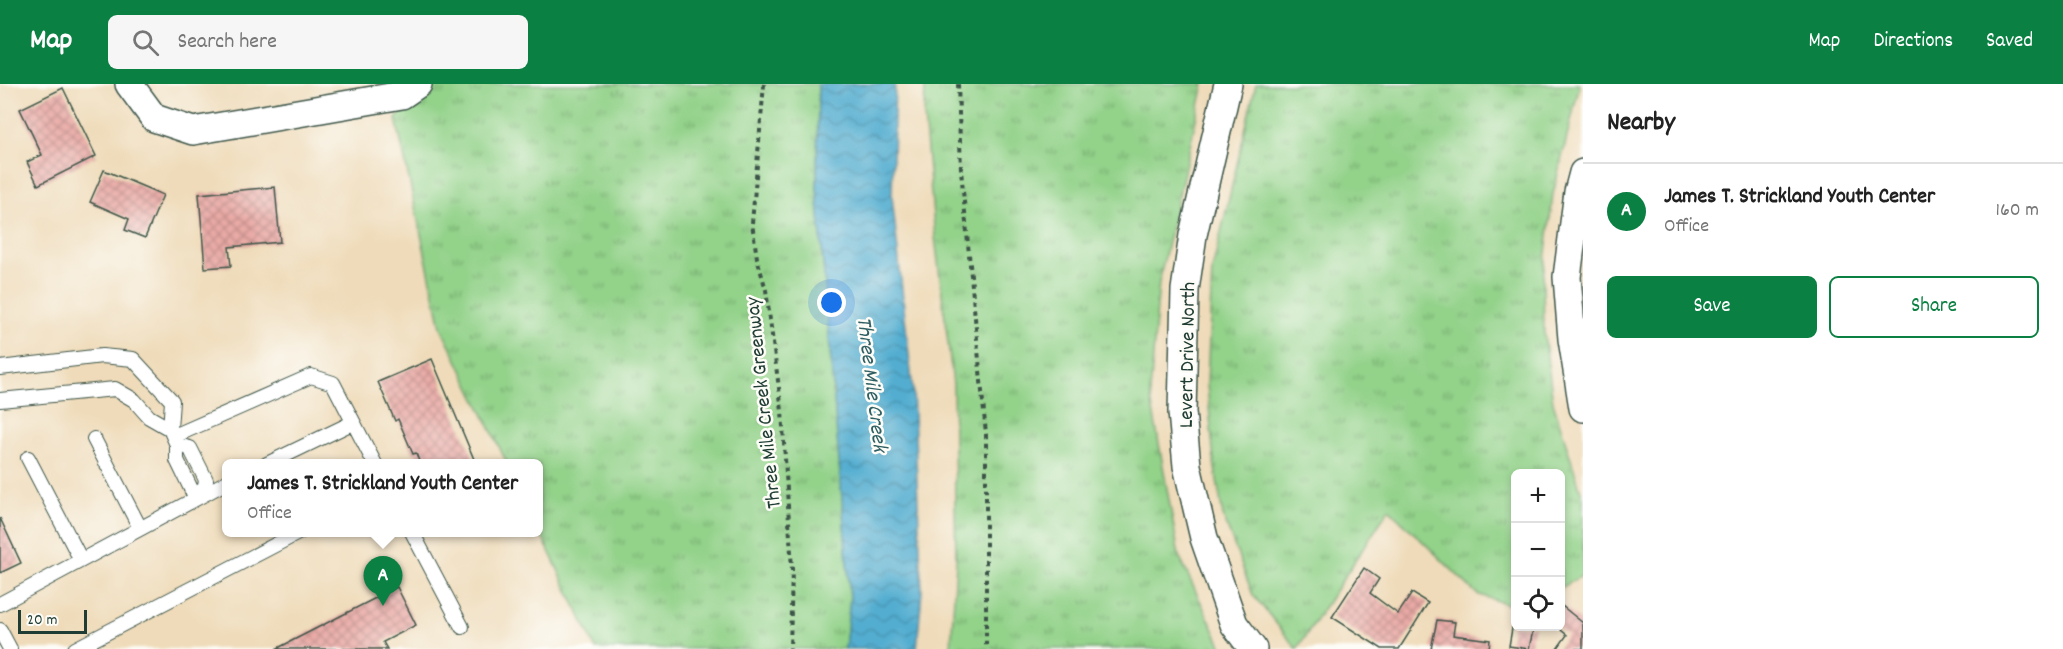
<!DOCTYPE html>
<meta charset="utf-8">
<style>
:root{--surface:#fff;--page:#f6f6f6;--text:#222;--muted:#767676;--line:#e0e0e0;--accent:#0b8043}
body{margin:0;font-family:Dekko,sans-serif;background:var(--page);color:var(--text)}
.controls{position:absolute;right:18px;bottom:18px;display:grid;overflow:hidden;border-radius:9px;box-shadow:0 3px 9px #0003}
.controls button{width:54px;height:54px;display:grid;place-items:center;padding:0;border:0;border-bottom:2px solid var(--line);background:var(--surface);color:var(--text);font:30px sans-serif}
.scale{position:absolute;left:18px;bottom:15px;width:69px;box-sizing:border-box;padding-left:6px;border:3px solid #1f3d34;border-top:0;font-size:16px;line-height:21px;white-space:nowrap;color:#1f3d34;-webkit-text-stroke:4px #fdfcf7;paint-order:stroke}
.you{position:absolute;left:832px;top:219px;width:21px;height:21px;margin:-15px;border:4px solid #fff;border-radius:50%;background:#1a73e8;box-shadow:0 0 0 9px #1a73e833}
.badge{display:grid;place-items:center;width:39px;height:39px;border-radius:50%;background:var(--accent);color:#fff;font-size:20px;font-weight:700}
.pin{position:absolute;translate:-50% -50px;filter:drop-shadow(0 2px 3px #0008)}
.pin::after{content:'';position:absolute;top:32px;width:21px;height:18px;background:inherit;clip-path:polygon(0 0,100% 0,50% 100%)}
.popup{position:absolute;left:222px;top:375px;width:321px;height:78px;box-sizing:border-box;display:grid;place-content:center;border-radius:9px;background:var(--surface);filter:drop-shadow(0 2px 4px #0005);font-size:20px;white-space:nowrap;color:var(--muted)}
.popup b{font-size:22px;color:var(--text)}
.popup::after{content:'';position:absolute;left:50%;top:100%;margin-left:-12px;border:12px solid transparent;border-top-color:var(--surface)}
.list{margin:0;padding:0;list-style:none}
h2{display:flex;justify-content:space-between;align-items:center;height:78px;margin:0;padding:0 24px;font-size:26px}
h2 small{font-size:20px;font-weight:400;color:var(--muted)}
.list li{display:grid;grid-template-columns:39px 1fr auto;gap:18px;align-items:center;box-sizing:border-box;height:96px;padding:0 24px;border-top:2px solid var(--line)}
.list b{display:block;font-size:22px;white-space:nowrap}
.list p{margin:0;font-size:20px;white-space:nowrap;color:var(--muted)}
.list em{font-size:20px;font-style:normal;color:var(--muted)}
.actions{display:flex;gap:12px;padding:18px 24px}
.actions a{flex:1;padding:14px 0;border:2px solid var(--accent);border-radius:9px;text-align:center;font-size:21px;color:var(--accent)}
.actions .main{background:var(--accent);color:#fff}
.icon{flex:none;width:33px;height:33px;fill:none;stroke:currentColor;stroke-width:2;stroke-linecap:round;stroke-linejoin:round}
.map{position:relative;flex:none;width:1583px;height:565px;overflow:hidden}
header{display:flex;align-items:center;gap:36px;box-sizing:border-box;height:84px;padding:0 30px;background:var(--accent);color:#fff}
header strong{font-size:28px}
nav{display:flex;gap:33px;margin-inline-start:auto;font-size:21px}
.search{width:420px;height:54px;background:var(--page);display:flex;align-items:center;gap:15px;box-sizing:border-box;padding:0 21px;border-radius:9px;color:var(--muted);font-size:22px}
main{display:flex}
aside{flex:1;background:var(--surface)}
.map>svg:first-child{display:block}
</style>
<header>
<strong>Map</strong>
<div class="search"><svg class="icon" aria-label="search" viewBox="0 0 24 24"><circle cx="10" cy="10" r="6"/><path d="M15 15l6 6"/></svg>Search here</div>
<nav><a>Map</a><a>Directions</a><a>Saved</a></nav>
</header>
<main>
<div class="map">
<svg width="1583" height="565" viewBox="0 0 1583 565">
<defs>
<pattern id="grass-tufts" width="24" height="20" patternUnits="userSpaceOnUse" patternTransform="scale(1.5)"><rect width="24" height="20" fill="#92d289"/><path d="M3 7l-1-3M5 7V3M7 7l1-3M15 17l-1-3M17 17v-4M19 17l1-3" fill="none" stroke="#77ac71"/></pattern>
<pattern id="water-waves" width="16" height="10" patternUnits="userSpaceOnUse" patternTransform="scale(1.5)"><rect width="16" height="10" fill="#53add0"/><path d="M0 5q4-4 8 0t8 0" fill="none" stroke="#448eaa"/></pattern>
<pattern id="building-cross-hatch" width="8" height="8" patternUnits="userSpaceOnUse" patternTransform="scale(1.5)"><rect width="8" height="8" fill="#eaaaa6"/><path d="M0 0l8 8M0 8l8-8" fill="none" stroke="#bd8c88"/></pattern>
</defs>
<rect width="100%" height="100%" fill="#fdfcf7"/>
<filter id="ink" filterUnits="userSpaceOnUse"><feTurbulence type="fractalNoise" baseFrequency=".0167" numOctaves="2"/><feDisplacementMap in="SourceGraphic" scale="12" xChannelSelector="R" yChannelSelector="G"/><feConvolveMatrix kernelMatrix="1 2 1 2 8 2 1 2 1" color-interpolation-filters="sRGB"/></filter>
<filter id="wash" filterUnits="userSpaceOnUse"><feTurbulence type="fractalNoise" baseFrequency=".008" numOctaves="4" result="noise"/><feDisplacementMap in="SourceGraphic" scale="24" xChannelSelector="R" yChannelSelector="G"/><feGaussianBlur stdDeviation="1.35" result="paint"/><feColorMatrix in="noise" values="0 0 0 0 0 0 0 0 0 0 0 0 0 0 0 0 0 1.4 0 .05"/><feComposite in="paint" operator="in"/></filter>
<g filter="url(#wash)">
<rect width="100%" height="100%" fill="#efdbba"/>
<g fill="url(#grass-tufts)" stroke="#58885e" stroke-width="1.5">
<path d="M426 0H818L817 104 850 514 845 565H596L539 446V380L507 379 441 243 396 35Z"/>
<path d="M925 0H1204L1159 198 1150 309 1179 472 1223 565H951L956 478 953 300 935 153 924 32Z"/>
<path d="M1256 0H1580L1553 110 1543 194 1544 250 1553 318 1583 414V491L1561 504 1560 390H1516L1515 523 1477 510 1389 425 1297 565 1253 511 1223 432 1214 378 1207 300 1212 186Z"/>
</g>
<path fill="url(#water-waves)" stroke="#397582" stroke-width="1.5" d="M818 0H895L892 112 913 307 922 507 917 565H845L850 514 817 104Z"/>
<g id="blocks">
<g fill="url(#building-cross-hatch)">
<path d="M63 4 96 72 38 101 27 78 42 71 20 25Z"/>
<path d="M104 86 163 111 145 154 125 146 129 135 90 118Z"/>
<path d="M275 103 280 158 229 163 231 182 205 184 199 110Z"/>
<path d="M432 275 476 380H420L416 369 413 370 398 335 395 337 378 298Z"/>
<path d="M0 434 21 479 0 489Z"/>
<path d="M1364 484 1379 495 1370 509 1398 530 1412 509 1428 519 1399 565H1382L1332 533Z"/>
<path d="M397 503 416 541 383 558 387 565H276Z"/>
<path d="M1562 522 1583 539V565H1557L1567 551 1556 542H1560Z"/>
<path d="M1514 533 1516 542H1534L1529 565 1509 562Z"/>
<path d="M1437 536 1455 538 1453 551 1490 556 1489 565H1431Z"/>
</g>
</g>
</g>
<g filter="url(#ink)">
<use href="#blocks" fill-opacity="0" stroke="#3e5548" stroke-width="1.5"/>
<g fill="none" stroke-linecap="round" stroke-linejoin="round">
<g stroke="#3e5548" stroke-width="16">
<g id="service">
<path d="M0 284 102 272 133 275 172 317 170 345 177 361V376L192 407 204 409 206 396 190 364 177 361"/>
<path d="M0 316 115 305 134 316 149 333 170 345"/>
<path d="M174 352 311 292 333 299 375 380"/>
<path d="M94 355 140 444"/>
<path d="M28 374 81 476"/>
<path d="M267 380 352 339"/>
<path d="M412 448 462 543"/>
<path d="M0 520 227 398"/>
<path d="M0 546 10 565"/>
<path d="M75 565 300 448"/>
</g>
</g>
<g stroke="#3e5548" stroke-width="30">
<g id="minor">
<path d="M129 0 154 34 193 47 402 11 418 0"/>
<path d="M1228 0 1193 151 1185 206 1182 328 1187 382 1204 454 1234 540 1253 565"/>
<path d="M1583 89 1578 108 1567 193 1572 255 1583 324"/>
</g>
</g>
<g stroke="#3e5548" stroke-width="4" stroke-dasharray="4.5 4.5" stroke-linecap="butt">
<path d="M764 0 752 139 757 174 766 206 782 327 792 485 790 565"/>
<path d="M958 0 961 86 986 350V565"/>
</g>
<use href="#service" stroke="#fff" stroke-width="14"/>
<use href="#minor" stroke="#fff" stroke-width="27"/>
</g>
</g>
<g text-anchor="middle" stroke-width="5" stroke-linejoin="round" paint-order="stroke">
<g font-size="21" fill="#1f3d34" stroke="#fdfcf7">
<text transform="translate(1186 271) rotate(-89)" y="7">Levert Drive North</text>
<text transform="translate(762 319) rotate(-96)" y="7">Three Mile Creek Greenway</text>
</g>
<g font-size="22" font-style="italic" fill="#2f5f63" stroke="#fdfcf7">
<text transform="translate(874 300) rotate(83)" y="8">Three Mile Creek</text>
</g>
</g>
</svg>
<div class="controls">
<button>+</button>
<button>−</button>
<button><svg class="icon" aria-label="locate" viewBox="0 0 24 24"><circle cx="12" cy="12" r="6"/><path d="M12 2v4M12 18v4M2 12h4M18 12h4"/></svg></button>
</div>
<div class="scale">20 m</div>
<div class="you"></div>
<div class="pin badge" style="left:383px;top:522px">A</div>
<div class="popup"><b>James T. Strickland Youth Center</b>Office</div>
</div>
<aside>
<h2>Nearby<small></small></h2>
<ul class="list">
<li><span class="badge">A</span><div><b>James T. Strickland Youth Center</b><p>Office</p></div><em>160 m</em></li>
</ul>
<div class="actions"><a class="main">Save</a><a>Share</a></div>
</aside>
</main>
